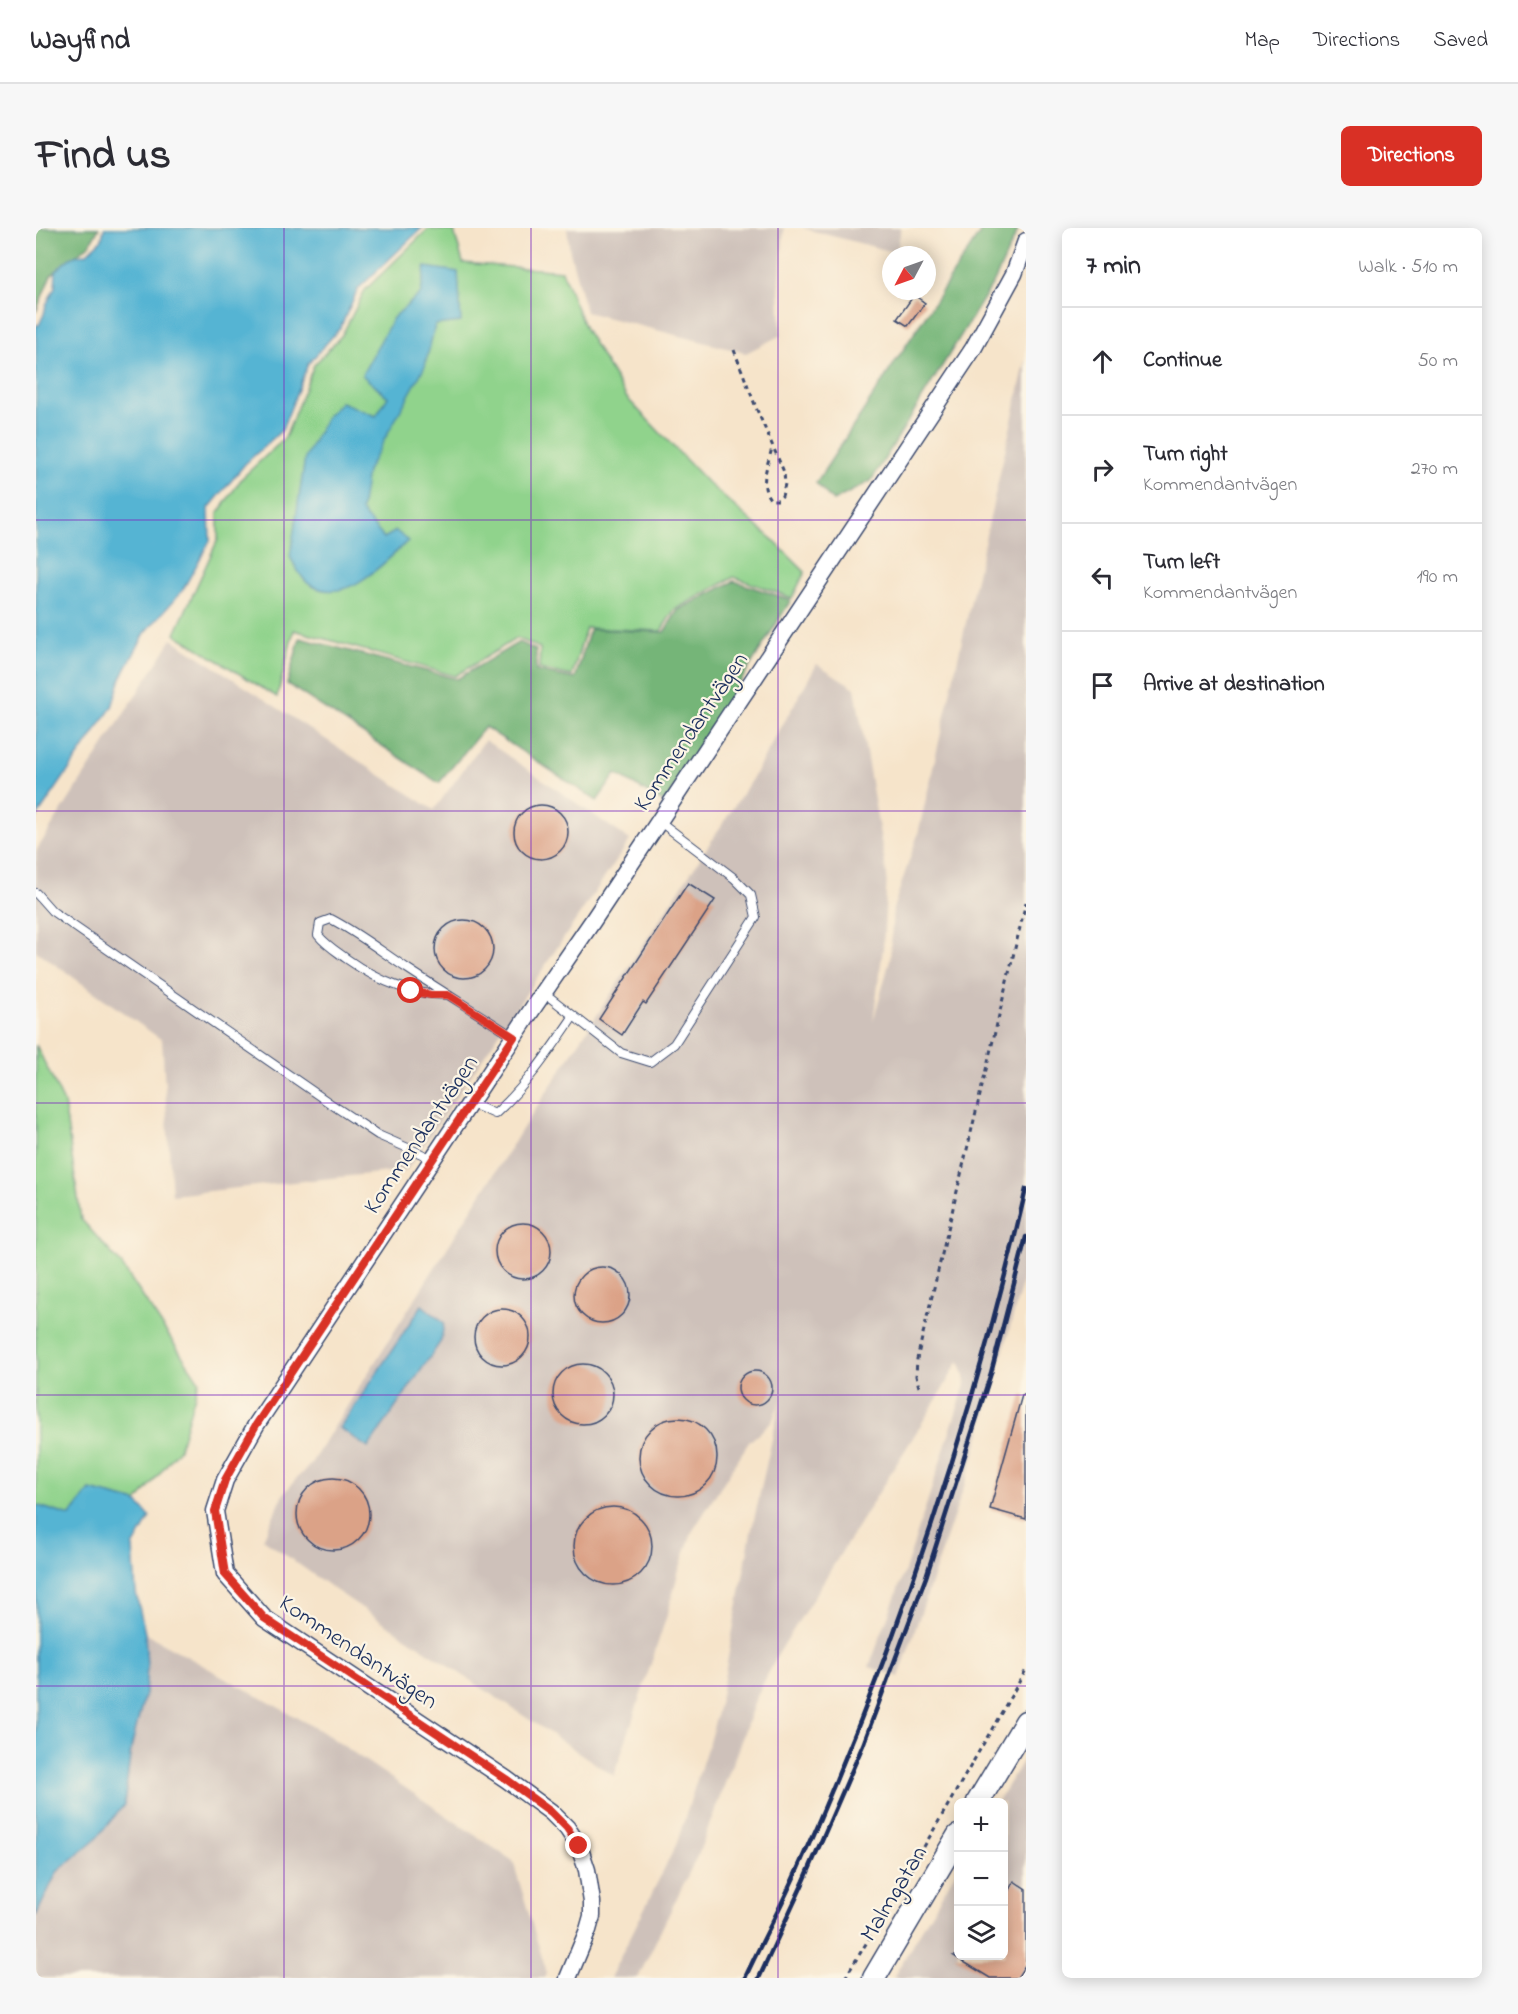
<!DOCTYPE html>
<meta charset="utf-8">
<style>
:root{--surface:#fff;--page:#f7f7f7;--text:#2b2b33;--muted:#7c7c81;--line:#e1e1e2;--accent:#d93025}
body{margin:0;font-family:"Indie Flower",sans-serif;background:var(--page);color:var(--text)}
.controls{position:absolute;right:18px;bottom:18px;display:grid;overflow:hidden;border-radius:9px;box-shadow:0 3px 15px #0003}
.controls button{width:54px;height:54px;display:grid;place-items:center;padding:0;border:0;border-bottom:2px solid var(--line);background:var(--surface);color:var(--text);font:30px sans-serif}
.compass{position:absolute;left:846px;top:18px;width:54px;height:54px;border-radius:50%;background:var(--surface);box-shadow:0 3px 15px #0003;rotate:229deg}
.stop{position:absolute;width:18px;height:18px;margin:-14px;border:4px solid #d93025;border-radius:50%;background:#fff}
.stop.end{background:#d93025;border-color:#fff;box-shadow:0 2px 6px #0008}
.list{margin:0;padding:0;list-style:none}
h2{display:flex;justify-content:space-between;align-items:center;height:78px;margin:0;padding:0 24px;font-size:26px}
h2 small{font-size:20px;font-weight:400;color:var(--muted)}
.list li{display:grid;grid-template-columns:39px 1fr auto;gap:18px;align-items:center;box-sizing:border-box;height:108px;padding:0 24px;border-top:2px solid var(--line)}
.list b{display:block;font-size:22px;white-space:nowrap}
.list p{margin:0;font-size:20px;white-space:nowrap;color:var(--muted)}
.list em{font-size:20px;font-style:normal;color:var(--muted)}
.icon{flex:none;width:33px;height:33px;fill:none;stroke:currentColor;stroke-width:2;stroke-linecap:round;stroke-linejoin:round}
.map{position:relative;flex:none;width:990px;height:1750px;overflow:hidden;border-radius:9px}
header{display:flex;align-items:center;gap:36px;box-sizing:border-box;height:84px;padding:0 30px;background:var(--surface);border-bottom:2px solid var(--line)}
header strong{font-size:28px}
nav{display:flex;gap:33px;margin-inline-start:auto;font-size:21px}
.intro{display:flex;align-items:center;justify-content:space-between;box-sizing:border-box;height:144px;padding:0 36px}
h1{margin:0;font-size:42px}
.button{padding:15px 27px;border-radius:9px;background:var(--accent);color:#fff;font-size:21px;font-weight:700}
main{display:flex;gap:36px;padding:0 36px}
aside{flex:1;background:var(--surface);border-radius:9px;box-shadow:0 3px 15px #0003}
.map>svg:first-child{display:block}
</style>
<header>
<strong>Wayfind</strong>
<nav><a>Map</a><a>Directions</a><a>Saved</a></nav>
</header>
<div class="intro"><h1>Find us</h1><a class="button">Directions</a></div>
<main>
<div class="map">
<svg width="990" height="1750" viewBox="0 0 990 1750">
<rect width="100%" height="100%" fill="#fcf5e5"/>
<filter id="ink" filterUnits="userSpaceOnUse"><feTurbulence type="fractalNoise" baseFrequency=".0167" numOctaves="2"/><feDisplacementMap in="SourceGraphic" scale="12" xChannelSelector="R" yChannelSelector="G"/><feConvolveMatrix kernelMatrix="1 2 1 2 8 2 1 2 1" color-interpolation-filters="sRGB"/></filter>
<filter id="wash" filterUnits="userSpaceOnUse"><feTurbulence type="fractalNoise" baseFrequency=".008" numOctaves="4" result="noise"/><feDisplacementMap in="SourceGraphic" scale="24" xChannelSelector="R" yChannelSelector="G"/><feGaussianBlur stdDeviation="1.35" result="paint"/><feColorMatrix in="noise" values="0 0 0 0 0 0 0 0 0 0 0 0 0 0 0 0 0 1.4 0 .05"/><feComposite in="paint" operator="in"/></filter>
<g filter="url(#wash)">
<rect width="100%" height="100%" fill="#f6e4ca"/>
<g fill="#cec1ba">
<path d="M531 0H748L743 61 745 107 710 125 550 84 534 24Z"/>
<path d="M766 0H865L861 25Z"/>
<path d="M990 131V1036L984 1063 938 1229 863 1449 833 1439 869 1343 930 1154 923 1132 904 1166 741 1428 720 1470 701 1524 663 1624 602 1750H574L641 1615 677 1501 685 1467 715 1305 745 1171 736 1194 713 1214 656 1304 642 1345 633 1381 578 1548 299 1362 227 1311 247 1267 260 1251 274 1237 487 900 716 551 781 436 819 460 851 648 847 720 837 794 854 732 857 681 882 606Z"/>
<path d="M136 411 398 582 449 512 594 612 371 942 136 967 126 812 0 723V623Z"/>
<path d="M109 1405 290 1506 477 1633 511 1746 509 1750H0V1688L21 1644 58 1613 88 1577 95 1520 109 1465 111 1439Z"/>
<path d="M990 1527V1750H857L922 1640V1728H968V1574H961Z"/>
</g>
<g fill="#90d38c" stroke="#568175" stroke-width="1.5">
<path d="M392 1 418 3 427 35 526 43 549 101 591 170 673 256 737 312 769 344 756 370 698 349 638 382 625 403 550 400 536 448 503 441 504 420 481 410 419 448 258 402 241 469 139 406 182 311V285L206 250 249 210 278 137 306 107 329 62Z"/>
<path d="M0 817 28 875 45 991 85 1036 163 1153 143 1221 101 1274 54 1262 34 1288 0 1277Z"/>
</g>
<g fill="#74b578" stroke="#48726b" stroke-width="1.5">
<path d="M0 0H63L53 17 15 47 0 84Z"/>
<path d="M947 0H983L958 54 835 253 797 273 780 255Z"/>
<path d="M698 353 755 372 629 575 580 546 561 573 449 499 403 555 251 456 264 410 421 451 483 414 500 422V443L539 451 554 401 628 404 642 382Z"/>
</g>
<g fill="#54b4d3" stroke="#387298" stroke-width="1.5">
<path d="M68 0H386L322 61 304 100 272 136 246 202 209 236 173 280 174 313 146 363 109 405 85 450 76 479 0 590V97H3L8 86 10 77 19 59 20 43C30 32 35 27 50 26L66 11Z"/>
<path d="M389 39 422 44 425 94 399 97 389 138 331 243 325 283 348 310 360 303 372 313C346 336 310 379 273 356 265 351 259 337 254 329L269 230 291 188 305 174 340 188 352 169 326 147 357 90 385 65Z"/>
<path d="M386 1077 408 1095 405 1113 332 1220 304 1200Z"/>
<path d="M54 1262 101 1274 114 1289 97 1319 100 1365 109 1405 111 1439 109 1465 95 1520 88 1577 58 1613 21 1644 0 1688V1277L34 1288Z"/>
</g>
<g id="blocks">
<g fill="#dba287">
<path d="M878 67 889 75 872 98 861 91Z"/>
<circle cx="505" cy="604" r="27"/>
<path d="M652 655 679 672 610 776 607 774 586 807 563 791Z"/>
<circle cx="428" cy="721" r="29"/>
<circle cx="487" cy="1023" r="28"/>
<circle cx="566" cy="1067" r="28"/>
<circle cx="466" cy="1109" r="28"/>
<circle cx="547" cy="1166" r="30"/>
<circle cx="719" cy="1160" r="17"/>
<path d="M986 1167H990V1291L954 1281Z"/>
<circle cx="642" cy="1229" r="39"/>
<circle cx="297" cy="1286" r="36"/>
<circle cx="577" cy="1318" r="39"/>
<path d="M978 1653 990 1661V1736L981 1750H954L918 1728H968V1671Z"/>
</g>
</g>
</g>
<g filter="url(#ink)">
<use href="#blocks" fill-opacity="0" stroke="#3c4a6e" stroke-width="1.5"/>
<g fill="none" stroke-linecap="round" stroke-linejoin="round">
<g stroke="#3c4a6e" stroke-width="10">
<g id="lane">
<path d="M0 665 16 683 295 876 342 907 397 931"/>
<path d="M507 764 585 825 614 834 638 816 720 689 715 667 698 650 623 593"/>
<path d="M412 767C374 767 342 753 311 731 300 723 290 717 282 707L284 695 295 691C322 705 346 724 372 741 407 764 443 786 478 809"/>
<path d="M434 875 459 886C491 857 513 824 537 789"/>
</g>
</g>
<g stroke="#3c4a6e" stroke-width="19">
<path id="street" d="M532 1750 552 1702 556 1688V1674L551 1642 543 1618 531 1600 515 1584 470 1551 228 1390 189 1346 179 1283 189 1252 220 1197 499 777 556 694 937 121 978 46 990 13"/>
</g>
<g stroke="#3c4a6e" stroke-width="25">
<g id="secondary">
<path d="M942 1574 990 1494"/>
<path d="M838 1750 922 1608"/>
</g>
</g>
<g stroke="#3c4a6e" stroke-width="3" stroke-dasharray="4.5 4.5" stroke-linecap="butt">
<path d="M698 122 721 182 748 244 749 256 746 268 742 272H735C722 258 732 236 736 220"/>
<path d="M883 1159 880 1148 881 1131 990 674"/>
<path d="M809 1750 867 1655 990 1442"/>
</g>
<use href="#lane" stroke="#fff" stroke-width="8"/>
<use href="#street" stroke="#fff" stroke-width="16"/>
<use href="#secondary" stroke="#fff" stroke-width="22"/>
<g stroke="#1b2f5e" stroke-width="4.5">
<path d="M709 1750C726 1713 746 1677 762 1640 860 1422 936 1194 990 961"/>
<path d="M723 1750 768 1653 827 1517 890 1349 955 1145 990 1009"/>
</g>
</g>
</g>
<g fill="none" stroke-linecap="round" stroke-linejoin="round" filter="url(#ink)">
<path stroke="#d93025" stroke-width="8" d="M375 763 395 767H412L478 809 220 1197 189 1252 179 1283 189 1346 228 1390 470 1551 515 1584 531 1600 543 1618"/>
</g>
<path fill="none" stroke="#7b2cbf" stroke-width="1.5" stroke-opacity="0.55" d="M248 0V1750M495 0V1750M742 0V1750M0 292H990M0 583H990M0 875H990M0 1167H990M0 1458H990"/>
<g text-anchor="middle" stroke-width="4.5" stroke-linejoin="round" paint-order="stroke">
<g font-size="24" fill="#1b2f5e" stroke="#fcf5e5">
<text transform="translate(654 503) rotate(-56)" y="8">Kommendantvägen</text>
<text transform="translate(384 906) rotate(-56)" y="8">Kommendantvägen</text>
<text transform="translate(323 1423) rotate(34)" y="8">Kommendantvägen</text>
<text transform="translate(857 1665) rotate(-59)" y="8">Malmgatan</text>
</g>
</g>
</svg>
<div class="controls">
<button>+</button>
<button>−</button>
<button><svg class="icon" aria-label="layers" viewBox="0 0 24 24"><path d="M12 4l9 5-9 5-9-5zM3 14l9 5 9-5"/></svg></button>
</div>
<svg class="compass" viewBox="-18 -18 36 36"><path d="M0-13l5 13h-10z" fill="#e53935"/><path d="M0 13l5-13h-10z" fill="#7c7c81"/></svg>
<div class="stop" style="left:375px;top:763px"></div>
<div class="stop end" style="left:543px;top:1618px"></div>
</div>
<aside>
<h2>7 min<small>Walk · 510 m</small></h2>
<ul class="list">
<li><svg class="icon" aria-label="ahead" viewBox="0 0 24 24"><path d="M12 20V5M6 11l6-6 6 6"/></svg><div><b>Continue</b></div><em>50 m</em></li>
<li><svg class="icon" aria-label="right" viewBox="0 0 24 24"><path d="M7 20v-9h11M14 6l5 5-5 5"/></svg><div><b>Turn right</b><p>Kommendantvägen</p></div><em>270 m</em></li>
<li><svg class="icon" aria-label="left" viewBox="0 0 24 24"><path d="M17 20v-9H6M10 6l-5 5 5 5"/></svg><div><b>Turn left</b><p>Kommendantvägen</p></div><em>190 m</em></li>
<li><svg class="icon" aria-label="arrive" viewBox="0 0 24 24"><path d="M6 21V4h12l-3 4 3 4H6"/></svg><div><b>Arrive at destination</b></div></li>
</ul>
</aside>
</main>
